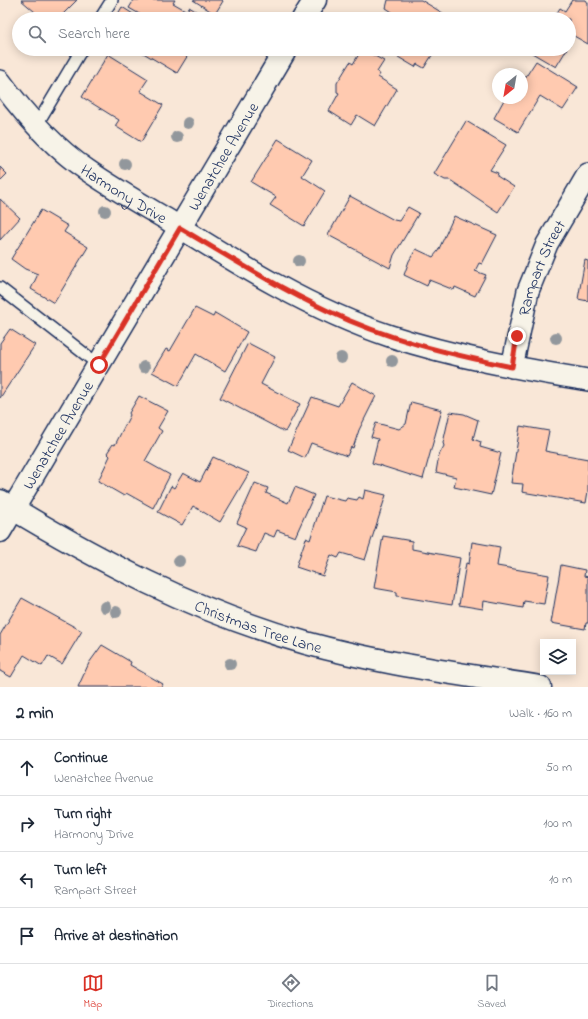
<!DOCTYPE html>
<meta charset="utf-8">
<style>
:root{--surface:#fff;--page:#f2f2f3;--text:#1f2937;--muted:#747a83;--line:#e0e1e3;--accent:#d93025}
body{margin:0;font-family:"Indie Flower",sans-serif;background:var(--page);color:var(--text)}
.controls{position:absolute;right:12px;bottom:12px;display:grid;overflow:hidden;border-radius:0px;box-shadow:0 2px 10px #0003}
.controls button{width:36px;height:36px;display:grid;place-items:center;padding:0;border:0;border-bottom:1px solid var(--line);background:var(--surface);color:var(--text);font:20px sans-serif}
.compass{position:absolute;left:492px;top:68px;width:36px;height:36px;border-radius:50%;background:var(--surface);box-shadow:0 2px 10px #0003;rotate:211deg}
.stop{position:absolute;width:12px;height:12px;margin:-9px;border:3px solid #d93025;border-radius:50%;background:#fff}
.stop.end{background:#d93025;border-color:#fff;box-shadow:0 1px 4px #0008}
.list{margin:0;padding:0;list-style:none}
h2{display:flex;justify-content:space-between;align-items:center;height:52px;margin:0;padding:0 16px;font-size:17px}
h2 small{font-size:13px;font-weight:400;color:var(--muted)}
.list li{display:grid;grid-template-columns:26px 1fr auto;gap:12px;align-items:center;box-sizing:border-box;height:56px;padding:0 16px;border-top:1px solid var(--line)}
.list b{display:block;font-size:15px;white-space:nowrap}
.list p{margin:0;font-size:13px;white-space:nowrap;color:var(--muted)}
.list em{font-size:13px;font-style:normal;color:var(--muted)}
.icon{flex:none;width:22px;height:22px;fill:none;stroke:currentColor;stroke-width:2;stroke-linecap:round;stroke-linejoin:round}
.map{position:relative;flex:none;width:588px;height:687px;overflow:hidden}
.search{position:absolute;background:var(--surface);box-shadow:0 2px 10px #0003;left:12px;right:12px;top:12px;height:44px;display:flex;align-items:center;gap:10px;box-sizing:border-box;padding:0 14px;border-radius:22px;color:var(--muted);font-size:15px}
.sheet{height:276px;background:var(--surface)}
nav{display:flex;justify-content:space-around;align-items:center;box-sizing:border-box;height:56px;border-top:1px solid var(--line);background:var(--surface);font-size:11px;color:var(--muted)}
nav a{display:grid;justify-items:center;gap:2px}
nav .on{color:var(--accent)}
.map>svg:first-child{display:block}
</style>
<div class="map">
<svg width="588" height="687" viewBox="0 0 588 687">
<rect width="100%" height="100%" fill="#f9e7d7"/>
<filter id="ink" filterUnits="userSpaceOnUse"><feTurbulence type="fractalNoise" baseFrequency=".025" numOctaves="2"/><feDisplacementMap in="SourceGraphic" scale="8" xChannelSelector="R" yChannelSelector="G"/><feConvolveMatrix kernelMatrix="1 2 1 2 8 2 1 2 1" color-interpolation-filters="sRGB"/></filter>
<g filter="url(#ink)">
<g fill="#ffcab0" stroke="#1b2f5e">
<path d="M21 0H77L58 19H33L30 17 35 12Z"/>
<path d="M134 0H175L173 3 187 11 189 7 204 16 202 19H148L129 8Z"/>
<path d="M193 0H222L223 1 215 14Z"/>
<path d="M388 0H421L446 15 444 19H403L386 8Z"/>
<path d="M572 0H586L588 3V44L574 36 569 45V19H553L560 8 565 11Z"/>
<path d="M122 7 141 19H115Z"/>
<path d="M141 49H184L182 52 188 55 177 73 140 51Z"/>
<path d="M362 49 384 61 377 72 380 74 378 77 397 89 375 126 357 115 351 125 329 111 339 93 337 92V83L350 62 353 64Z"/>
<path d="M389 49H436L424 68 417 64 415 67 388 51Z"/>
<path d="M534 49H567L556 67 532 53Z"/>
<path d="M108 54 148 79 140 91 163 105 141 142 115 126 119 120 82 97Z"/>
<path d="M536 61 578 87 563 110 540 96 518 132 494 118 505 98H522V76L525 78Z"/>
<path d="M466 121 506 145 490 170 498 173 497 176 514 187 498 212 450 180H445L434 174Z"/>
<path d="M278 139 312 160 302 176 325 191 304 226 270 205 276 197 251 182Z"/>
<path d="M0 167 7 174 0 181Z"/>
<path d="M350 196 394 220 399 221 408 207 419 213 394 255 390 268 328 235Z"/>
<path d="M0 199 20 218 0 240Z"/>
<path d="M41 210 68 226 64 232 88 247 54 303 31 289 38 274 25 269 11 259Z"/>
<path d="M454 216 497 235 482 264 479 263 475 271 486 275 475 296 455 287 454 290 429 280 427 286 404 275 409 261 416 249 433 257 438 251Z"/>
<path d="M585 260 588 261V301L578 299Z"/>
<path d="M195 308 213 317 215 313 247 332 225 371 196 354 178 386 152 372 166 349 170 351Z"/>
<path d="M10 329 35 345 0 398V343Z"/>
<path d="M248 343 275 357 261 384 300 404 285 432 220 398Z"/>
<path d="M352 382 376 396 359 430 353 448 351 447 347 456 311 443 305 458 288 450 312 397 338 406Z"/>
<path d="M139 396 168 411 158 428 162 431 145 461 170 475 153 508 126 493 124 496 98 481 110 456 107 453 113 444 115 445 130 415 129 413Z"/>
<path d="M411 402 442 410 423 479 372 463 378 439 371 437 376 423 399 429 406 424Z"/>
<path d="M450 412 464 414 478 420 473 439 481 442 480 447 501 453 491 495 454 487 456 477 436 472 439 455 444 446 443 443Z"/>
<path d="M520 426 549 431 545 451 588 459V491L586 503 522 492 523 484 511 483Z"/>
<path d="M213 457 249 473 220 522 193 506 182 525 158 512 171 486 174 488 183 473 200 482Z"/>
<path d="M255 483 268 488 266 493 288 503 295 487 314 495 295 537 277 530 274 537 264 533 256 552 237 546 246 527 237 523Z"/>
<path d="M365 490 386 495 365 560 341 553 338 558 331 555 323 576 296 567 306 538 310 540 324 496 345 501 347 498 357 500 359 497 363 499Z"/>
<path d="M383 536 412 541V549L460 558 452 605 397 596V592L374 588Z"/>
<path d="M472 542 500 547 497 566 549 575 544 604 524 601 523 608 484 601 483 609 459 605 466 563 469 564Z"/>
<path d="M561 565 585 570 584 576 588 577V623H586L585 629 551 623Z"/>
<path d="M22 598 82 631 62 664 48 656 42 666 24 655 11 677 0 671V635Z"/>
<path d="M102 645 131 662 130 665 163 684 161 687H78L89 663Z"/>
</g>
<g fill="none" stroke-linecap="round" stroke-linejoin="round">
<g stroke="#1b2f5e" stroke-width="14">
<g id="service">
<path d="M100 19 112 0"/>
<path d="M36 126 82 49"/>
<path d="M0 288 99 365"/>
</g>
</g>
<g stroke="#1b2f5e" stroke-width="24">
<g id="minor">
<path id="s1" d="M0 81C25 115 53 147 87 170 113 188 141 204 168 220 238 264 311 310 390 336 455 357 521 369 588 380"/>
<path id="s2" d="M512 367 528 291 547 244 588 174"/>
</g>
</g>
<g stroke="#1b2f5e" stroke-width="25">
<g id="tertiary">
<path d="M303 19 315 0"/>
<path id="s3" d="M0 501C99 561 194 611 306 643 382 664 462 674 540 687"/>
<path id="s4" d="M0 531 286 49"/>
</g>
</g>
<use href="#service" stroke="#f7f3e8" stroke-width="11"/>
<use href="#minor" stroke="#f7f3e8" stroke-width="21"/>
<use href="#tertiary" stroke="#f7f3e8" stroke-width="22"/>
</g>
<g fill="#92979c">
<circle cx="188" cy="123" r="6"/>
<circle cx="177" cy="137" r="6"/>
<circle cx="125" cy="164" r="6"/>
<circle cx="105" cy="211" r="6"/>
<circle cx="299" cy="261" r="6"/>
<circle cx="556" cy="338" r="6"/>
<circle cx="341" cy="358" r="6"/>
<circle cx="392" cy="361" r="6"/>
<circle cx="144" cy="367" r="6"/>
<circle cx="179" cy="561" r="6"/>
<circle cx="105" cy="607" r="6"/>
<circle cx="116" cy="612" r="6"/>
<circle cx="230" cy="664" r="6"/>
</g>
</g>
<g fill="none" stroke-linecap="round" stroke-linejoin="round" filter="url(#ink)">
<path stroke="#d93025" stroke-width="5" d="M99 365 180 228C229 257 277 287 328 311 386 339 449 354 512 367L517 336"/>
</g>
<g text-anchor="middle" stroke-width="4" stroke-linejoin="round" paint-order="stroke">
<g font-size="16" fill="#1b2f5e" stroke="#f7f3e8">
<text dy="6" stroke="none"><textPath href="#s4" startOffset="436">Wenatchee Avenue</textPath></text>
<text dy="6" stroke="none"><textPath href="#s1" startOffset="169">Harmony Drive</textPath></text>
<text dy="6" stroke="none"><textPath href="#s2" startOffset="104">Rampart Street</textPath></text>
<text dy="6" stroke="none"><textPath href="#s4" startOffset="112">Wenatchee Avenue</textPath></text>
<text dy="6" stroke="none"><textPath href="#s3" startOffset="288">Christmas Tree Lane</textPath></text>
</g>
</g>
</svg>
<div class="controls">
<button><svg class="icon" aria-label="layers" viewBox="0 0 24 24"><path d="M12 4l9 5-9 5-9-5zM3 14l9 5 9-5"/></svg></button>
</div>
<svg class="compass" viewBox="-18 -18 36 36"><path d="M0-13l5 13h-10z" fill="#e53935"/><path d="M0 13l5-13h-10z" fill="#747a83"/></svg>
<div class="stop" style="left:99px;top:365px"></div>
<div class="stop end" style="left:517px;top:336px"></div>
<div class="search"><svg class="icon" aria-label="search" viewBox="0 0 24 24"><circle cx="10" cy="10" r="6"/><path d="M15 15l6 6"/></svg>Search here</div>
</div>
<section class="sheet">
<h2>2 min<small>Walk · 160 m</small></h2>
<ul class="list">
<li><svg class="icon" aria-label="ahead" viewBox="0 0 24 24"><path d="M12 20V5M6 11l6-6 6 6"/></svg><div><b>Continue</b><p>Wenatchee Avenue</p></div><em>50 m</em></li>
<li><svg class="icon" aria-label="right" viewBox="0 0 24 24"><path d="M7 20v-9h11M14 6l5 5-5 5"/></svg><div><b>Turn right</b><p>Harmony Drive</p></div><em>100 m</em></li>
<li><svg class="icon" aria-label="left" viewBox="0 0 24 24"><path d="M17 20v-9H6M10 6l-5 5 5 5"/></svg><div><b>Turn left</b><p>Rampart Street</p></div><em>10 m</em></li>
<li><svg class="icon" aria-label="arrive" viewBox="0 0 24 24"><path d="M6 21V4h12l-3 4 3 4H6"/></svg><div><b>Arrive at destination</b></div></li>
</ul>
</section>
<nav>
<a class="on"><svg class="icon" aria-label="map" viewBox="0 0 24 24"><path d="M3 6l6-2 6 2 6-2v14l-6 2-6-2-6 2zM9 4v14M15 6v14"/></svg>Map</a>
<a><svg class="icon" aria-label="directions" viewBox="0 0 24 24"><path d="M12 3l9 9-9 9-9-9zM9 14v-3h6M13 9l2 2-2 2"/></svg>Directions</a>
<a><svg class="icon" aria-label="saved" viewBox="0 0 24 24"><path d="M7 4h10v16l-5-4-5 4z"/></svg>Saved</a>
</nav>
